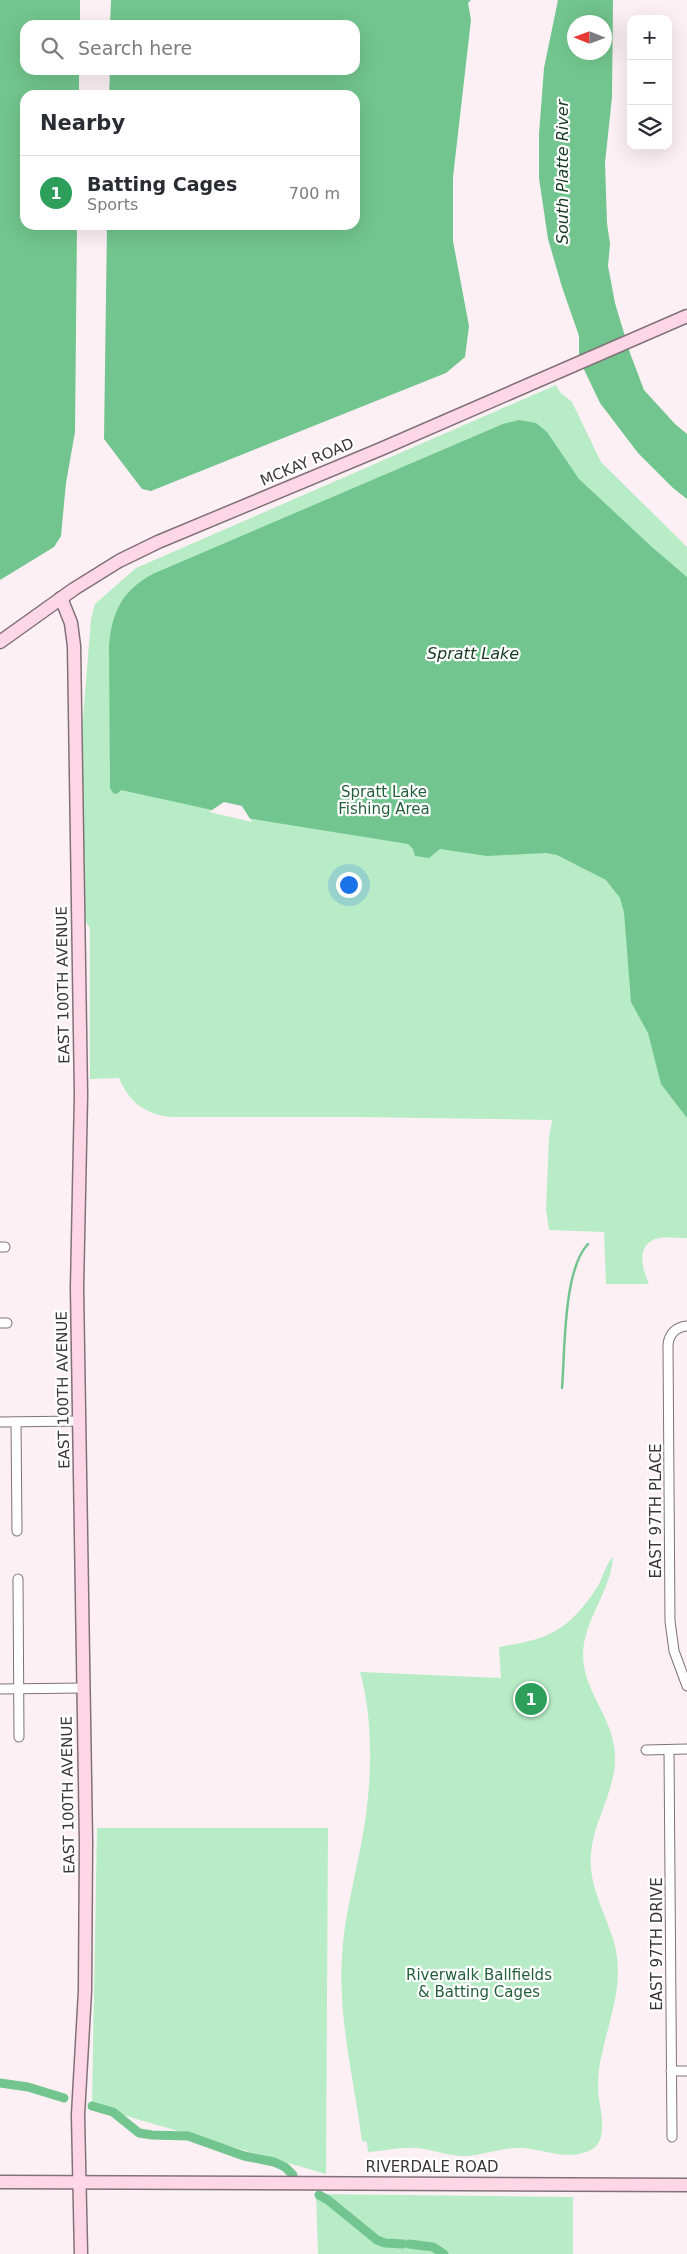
<!DOCTYPE html>
<meta charset="utf-8">
<style>
:root{--surface:#fff;--page:#f7f7f7;--text:#2b2b33;--muted:#7c7c81;--line:#e1e1e2;--accent:#b45309}
body{margin:0;font-family:"DejaVu Sans",sans-serif;background:var(--page);color:var(--text)}
.controls{position:absolute;right:15px;top:15px;display:grid;overflow:hidden;border-radius:10px;box-shadow:0 5px 20px #0002}
.controls button{width:45px;height:45px;display:grid;place-items:center;padding:0;border:0;border-bottom:1px solid var(--line);background:var(--surface);color:var(--text);font:25px sans-serif}
.compass{position:absolute;left:567px;top:15px;width:45px;height:45px;border-radius:50%;background:var(--surface);box-shadow:0 5px 20px #0002;rotate:271deg}
.you{position:absolute;left:348px;top:884px;width:18px;height:18px;margin:-12px;border:4px solid #fff;border-radius:50%;background:#1a73e8;box-shadow:0 0 0 8px #1a73e833}
.badge{display:grid;place-items:center;width:32px;height:32px;border-radius:50%;background:var(--accent);color:#fff;font-size:16px;font-weight:700}
.pin{position:absolute;translate:-50% -50%;border:2px solid #fff;box-shadow:0 1px 5px #0006}
.list{margin:0;padding:0;list-style:none}
h2{display:flex;justify-content:space-between;align-items:center;height:65px;margin:0;padding:0 20px;font-size:21px}
h2 small{font-size:16px;font-weight:400;color:var(--muted)}
.list li{display:grid;grid-template-columns:32px 1fr auto;gap:15px;align-items:center;box-sizing:border-box;height:75px;padding:0 20px;border-top:1px solid var(--line)}
.list b{display:block;font-size:19px;white-space:nowrap}
.list p{margin:0;font-size:16px;white-space:nowrap;color:var(--muted)}
.list em{font-size:16px;font-style:normal;color:var(--muted)}
.icon{flex:none;width:28px;height:28px;fill:none;stroke:currentColor;stroke-width:2;stroke-linecap:round;stroke-linejoin:round}
.map{position:relative;flex:none;width:687px;height:2254px;overflow:hidden}
.search{position:absolute;background:var(--surface);box-shadow:0 5px 20px #0002;left:20px;top:20px;width:340px;height:55px;display:flex;align-items:center;gap:12px;box-sizing:border-box;padding:0 18px;border-radius:15px;color:var(--muted);font-size:19px}
.panel{position:absolute;background:var(--surface);box-shadow:0 5px 20px #0002;left:20px;top:90px;width:340px;height:140px;border-radius:15px}
.map>svg:first-child{display:block}
</style>
<div class="map">
<svg width="687" height="2254" viewBox="0 0 687 2254">
<rect width="100%" height="100%" fill="#fdf0f4"/>
<g fill="#b7ecc6">
<path d="M556 385 560 392 572 402 601 462 687 547V1238C678 1238 667 1237 659 1238 635 1243 642 1269 649 1284H606L604 1232 549 1230 546 1209 549 1138 552 1120 357 1117H170C145 1114 129 1102 119 1078L90 1079V928L82 916 81 743 91 619 95 604 136 568Z"/>
<path d="M612 1558H613C610 1593 584 1619 583 1654 583 1689 609 1713 614 1746 621 1783 594 1817 591 1853 588 1885 605 1912 614 1942 625 1984 610 2015 602 2054 599 2065 598 2076 598 2088 598 2106 612 2141 589 2151 566 2161 545 2149 522 2148 504 2147 486 2154 468 2156 451 2157 435 2150 418 2148 400 2147 385 2151 368 2152L367 2142 362 2141C354 2080 338 2019 342 1957 344 1915 356 1875 363 1834 372 1783 374 1722 360 1672L501 1678 499 1647C548 1639 567 1632 596 1589 603 1579 604 1567 612 1558Z"/>
<path d="M97 1828H328L326 2174 92 2106Z"/>
<path d="M316 2194 573 2197V2254H318Z"/>
</g>
<g fill="#72c58e" fill-rule="evenodd">
<path d="M0 0H80V25H25V70H79V95H25V225H77L75 432 66 483 61 536 54 547 0 580Z"/>
<path d="M111 0H471L468 3 471 20 453 177V241L469 326 465 357 446 373 151 491 142 489 104 439 107 225H355V95H109L110 70H355V25H110Z"/>
<path d="M558 0H613L612 97 605 163 607 223 610 244 608 266 615 303 630 353 644 390 675 424 687 434V499L673 488 638 453 600 403 579 359V336L562 287 548 239 539 178V134L544 68ZM574 22H604V52H574Z"/>
<path d="M519 420 536 423 547 432 579 479 653 548 687 577V1118L661 1084 648 1033 631 1002 624 912 620 898 606 880 557 855 546 853 487 856 440 849 429 858 415 856 413 849 408 844 253 819 121 790 117 794 113 793 110 788 109 646C112 611 123 589 155 573L503 424Z"/>
</g>
<path fill="#fdf0f4" d="M224 802 242 806 252 822 209 812Z"/>
<g fill="none" stroke-linecap="round" stroke-linejoin="round">
<path stroke="#72c58e" stroke-width="2.5" d="M562 1388C565 1352 563 1270 588 1244"/>
<g stroke="#72c58e" stroke-width="9">
<path d="M0 2083 28 2087 64 2098"/>
<path d="M92 2106 113 2112 139 2133 152 2135 188 2136 244 2156 274 2162 285 2167 293 2175"/>
<path d="M319 2195 328 2200 377 2240 385 2243 403 2244"/>
<path d="M409 2244 433 2247 444 2254"/>
</g>
<g stroke="#807276" stroke-width="11">
<g id="street">
<path d="M0 1247H5"/>
<path d="M0 1323H7"/>
<path d="M687 1326C676 1327 669 1334 668 1345L670 1621 674 1651 687 1686"/>
<path d="M0 1422 80 1421"/>
<path d="M16 1422 17 1531"/>
<path d="M18 1579 19 1737"/>
<path d="M0 1689 83 1688"/>
<path d="M646 1750 687 1749"/>
<path d="M669 1750 672 2137"/>
<path d="M671 2071H687"/>
</g>
</g>
<g stroke="#807276" stroke-width="15">
<g id="secondary">
<path d="M61 598 71 623 74 646 81 1095 77 1288 86 1842 85 1991 78 2115 81 2254"/>
<path d="M0 642 74 589 119 561 158 542 381 449 687 316"/>
<path d="M0 2182 687 2185"/>
</g>
</g>
<use href="#street" stroke="#fff" stroke-width="9"/>
<use href="#secondary" stroke="#fed7e6" stroke-width="12"/>
</g>
<g text-anchor="middle" stroke-width="4.5" stroke-linejoin="round" paint-order="stroke">
<g font-size="15" fill="#3c3638" stroke="#fff">
<text transform="translate(307 462) rotate(-23)" y="5">MCKAY ROAD</text>
<text transform="translate(63 985) rotate(-91)" y="5">EAST 100TH AVENUE</text>
<text transform="translate(63 1390) rotate(-91)" y="5">EAST 100TH AVENUE</text>
<text transform="translate(656 1511) rotate(-90)" y="5">EAST 97TH PLACE</text>
<text transform="translate(68 1795) rotate(-91)" y="5">EAST 100TH AVENUE</text>
<text transform="translate(657 1944) rotate(-90)" y="5">EAST 97TH DRIVE</text>
<text x="432" y="2172">RIVERDALE ROAD</text>
</g>
<g font-size="15" fill="#245f3b" stroke="#fff">
<text x="384" y="797">Spratt Lake<tspan x="384" dy="17">Fishing Area</tspan></text>
<text x="479" y="1980">Riverwalk Ballfields<tspan x="479" dy="17">&amp; Batting Cages</tspan></text>
</g>
<g font-size="16" font-style="italic" fill="#173b24" stroke="#fff">
<text transform="translate(562 172) rotate(-90)" y="6">South Platte River</text>
<text x="473" y="659">Spratt Lake</text>
</g>
</g>
</svg>
<div class="controls">
<button>+</button>
<button>−</button>
<button><svg class="icon" aria-label="layers" viewBox="0 0 24 24"><path d="M12 4l9 5-9 5-9-5zM3 14l9 5 9-5"/></svg></button>
</div>
<svg class="compass" viewBox="-18 -18 36 36"><path d="M0-13l5 13h-10z" fill="#e53935"/><path d="M0 13l5-13h-10z" fill="#7c7c81"/></svg>
<div class="you"></div>
<div class="pin badge" style="left:531px;top:1699px;background:#2e9e5b">1</div>
<div class="search"><svg class="icon" aria-label="search" viewBox="0 0 24 24"><circle cx="10" cy="10" r="6"/><path d="M15 15l6 6"/></svg>Search here</div>
<section class="panel">
<h2>Nearby<small></small></h2>
<ul class="list">
<li><span class="badge" style="background:#2e9e5b">1</span><div><b>Batting Cages</b><p>Sports</p></div><em>700 m</em></li>
</ul>
</section>
</div>
